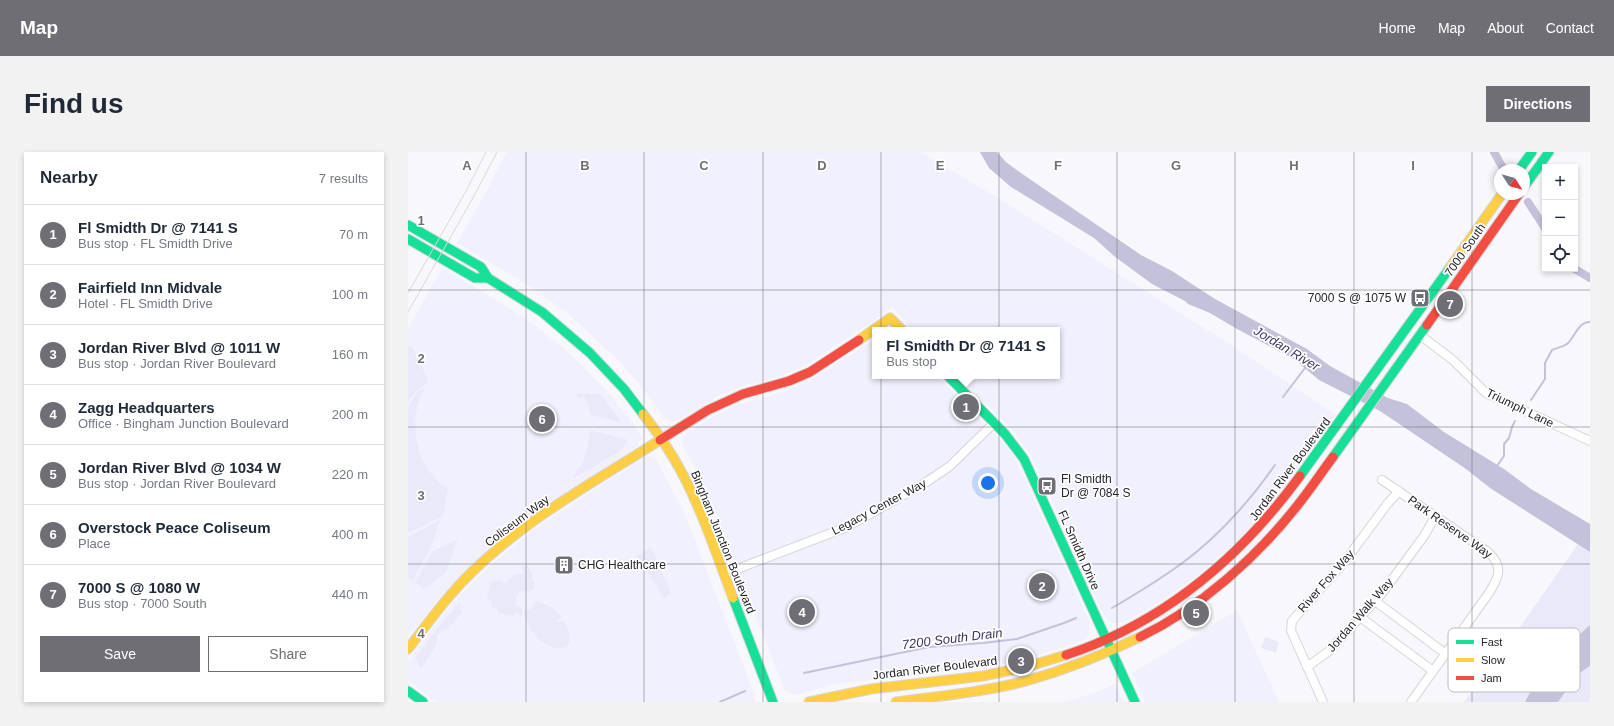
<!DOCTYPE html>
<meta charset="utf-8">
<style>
:root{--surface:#fff;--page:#f2f2f3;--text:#1f2937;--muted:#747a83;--line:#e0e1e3;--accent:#6f6e75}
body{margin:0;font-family:Arial,sans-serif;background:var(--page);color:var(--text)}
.controls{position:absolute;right:12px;top:12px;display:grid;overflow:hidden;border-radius:0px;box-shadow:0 2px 6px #0003}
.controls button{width:36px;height:36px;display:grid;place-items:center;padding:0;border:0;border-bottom:1px solid var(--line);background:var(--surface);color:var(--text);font:20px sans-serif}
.compass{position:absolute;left:1086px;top:12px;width:36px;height:36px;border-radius:50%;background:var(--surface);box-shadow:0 2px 6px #0003;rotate:126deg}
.you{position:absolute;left:580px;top:331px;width:14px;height:14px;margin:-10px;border:3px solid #fff;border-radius:50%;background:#1a73e8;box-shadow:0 0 0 6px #1a73e833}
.badge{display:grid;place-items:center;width:26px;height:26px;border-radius:50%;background:var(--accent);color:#fff;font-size:13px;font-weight:700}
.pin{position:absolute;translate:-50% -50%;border:2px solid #fff;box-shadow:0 1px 4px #0006}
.popup{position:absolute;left:464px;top:175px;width:188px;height:52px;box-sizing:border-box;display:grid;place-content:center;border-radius:0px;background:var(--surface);filter:drop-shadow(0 1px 3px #0005);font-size:13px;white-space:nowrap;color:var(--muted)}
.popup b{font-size:15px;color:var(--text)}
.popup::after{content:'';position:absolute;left:50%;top:100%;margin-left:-8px;border:8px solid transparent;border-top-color:var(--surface)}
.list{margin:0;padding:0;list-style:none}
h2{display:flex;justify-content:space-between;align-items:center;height:52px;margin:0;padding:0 16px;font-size:17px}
h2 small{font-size:13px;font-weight:400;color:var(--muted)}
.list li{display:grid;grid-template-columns:26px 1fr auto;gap:12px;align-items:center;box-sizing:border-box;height:60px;padding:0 16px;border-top:1px solid var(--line)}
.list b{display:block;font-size:15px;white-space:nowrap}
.list p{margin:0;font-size:13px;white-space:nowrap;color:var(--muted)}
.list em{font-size:13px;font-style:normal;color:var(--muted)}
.actions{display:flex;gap:8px;padding:12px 16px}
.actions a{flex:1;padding:9px 0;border:1px solid var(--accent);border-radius:0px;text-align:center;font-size:14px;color:var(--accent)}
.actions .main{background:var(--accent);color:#fff}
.icon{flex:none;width:22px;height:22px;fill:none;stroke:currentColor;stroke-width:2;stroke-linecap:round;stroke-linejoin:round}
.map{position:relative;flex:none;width:1182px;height:550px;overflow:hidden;border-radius:0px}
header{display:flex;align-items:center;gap:24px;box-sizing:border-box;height:56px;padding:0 20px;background:var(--accent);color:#fff}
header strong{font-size:19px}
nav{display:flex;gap:22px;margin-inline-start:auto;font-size:14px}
.intro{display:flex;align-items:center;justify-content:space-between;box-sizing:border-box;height:96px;padding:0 24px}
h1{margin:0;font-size:28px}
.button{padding:10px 18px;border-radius:0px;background:var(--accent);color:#fff;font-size:14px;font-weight:700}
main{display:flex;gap:24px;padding:0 24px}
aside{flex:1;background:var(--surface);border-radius:0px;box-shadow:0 2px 6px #0003}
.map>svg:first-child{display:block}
</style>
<header>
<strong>Map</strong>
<nav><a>Home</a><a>Map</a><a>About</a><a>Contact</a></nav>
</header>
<div class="intro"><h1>Find us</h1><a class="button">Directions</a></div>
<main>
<aside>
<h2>Nearby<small>7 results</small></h2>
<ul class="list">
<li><span class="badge">1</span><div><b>Fl Smidth Dr @ 7141 S</b><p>Bus stop · FL Smidth Drive</p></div><em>70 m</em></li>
<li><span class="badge">2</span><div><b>Fairfield Inn Midvale</b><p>Hotel · FL Smidth Drive</p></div><em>100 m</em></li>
<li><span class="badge">3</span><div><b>Jordan River Blvd @ 1011 W</b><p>Bus stop · Jordan River Boulevard</p></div><em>160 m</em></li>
<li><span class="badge">4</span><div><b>Zagg Headquarters</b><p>Office · Bingham Junction Boulevard</p></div><em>200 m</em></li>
<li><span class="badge">5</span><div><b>Jordan River Blvd @ 1034 W</b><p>Bus stop · Jordan River Boulevard</p></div><em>220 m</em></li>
<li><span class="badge">6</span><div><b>Overstock Peace Coliseum</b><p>Place</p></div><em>400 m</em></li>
<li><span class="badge">7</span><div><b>7000 S @ 1080 W</b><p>Bus stop · 7000 South</p></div><em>440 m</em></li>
</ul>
<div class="actions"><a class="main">Save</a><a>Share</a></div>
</aside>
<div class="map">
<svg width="1182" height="550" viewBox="0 0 1182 550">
<rect width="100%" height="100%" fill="#f8f8fc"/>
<g fill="#f1f0fe">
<path d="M98 0H513L603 54 820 191 928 263 868 347 828 390 785 427 756 447 715 471H704L696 464 624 305 607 281 551 224H649V178H505L484 155 464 170 396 214 373 224 342 232 314 242 270 268 263 270 258 267 228 228 209 207 158 160 123 135 49 91 80 36Z"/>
<path d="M34 116 110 161 142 185 171 210 198 238 225 271 234 286 230 294 130 358 77 400 33 444 0 485V176Z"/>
<path d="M467 187V224H529L591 286 606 305 615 322 681 469V481L676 488 629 504 573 517 427 532 388 543 383 542 376 537 304 351 275 293 274 287 279 281 296 270 325 254 377 239 401 229Z"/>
<path d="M242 304 248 307 276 360 346 541 347 550H28L0 529V508L42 454 74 421 115 386 136 370 237 305Z"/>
<path d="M829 458 871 550H737L724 521Z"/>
<path d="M707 532 715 550H658L688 540Z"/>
</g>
<g fill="#eae9fa">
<path d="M0 195H4L20 227 19 232C9 236 5 242 0 251Z"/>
<path d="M14 237 16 238C2 264 5 301 25 324 29 329 34 334 40 336L35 364 0 381V255L10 239Z"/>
<path d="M169 241 193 242 213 270 182 263 180 250H178L176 244 170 246Z"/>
<path d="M182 278 218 287 219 290C212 302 177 319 164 327L171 315H173L180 294Z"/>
<path d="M32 368 23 395 4 429 0 425V385Z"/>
<path d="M50 387 38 420 15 437 7 430 25 399Z"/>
<path d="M1170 392 1182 399V550H1056L1114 472Z"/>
<path d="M242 396 244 397 263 441 256 446 229 404Z"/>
<path d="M113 414H120L123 420V421L125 424 123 427 127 430 126 437 121 440 113 439 108 444V452L114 456V464L108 461 105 465 101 462 98 465 94 460 91 462 88 455 84 456 83 448H79L82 431 92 428 95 431H98L107 422H116V420Z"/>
<path d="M53 449 52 457 54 460 42 475 30 482 27 496 13 516 7 506 28 478Z"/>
<path d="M128 449 144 455 154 465 149 469 151 471 155 467 161 479 162 489C152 508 128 487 121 475 118 470 117 466 116 460L124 456Z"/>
<path d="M857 485 871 490 868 501 853 496Z"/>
</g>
<g fill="#c4c1da">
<path d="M572 0H589L598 10 610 19 733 103 764 119 807 147 899 197 922 214 980 246 999 252 1036 280 1096 317 1123 337 1182 372V400L1082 336 1058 317 972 259 911 228 886 207 829 177 802 161 780 152 777 149 744 132 706 104 686 86 603 35 581 16Z"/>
<path d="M1182 473V514L1170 522 1150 550H1117L1135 516Z"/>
</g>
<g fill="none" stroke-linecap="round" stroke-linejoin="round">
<g stroke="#c4c1da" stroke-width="2">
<path d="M875 245 897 216"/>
<path d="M1123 248 1137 227V211L1144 198C1148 196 1155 195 1159 192 1167 186 1169 170 1182 170"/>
<path d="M1089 314 1096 304V292L1101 286 1104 275 1107 269"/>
<path d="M704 456C728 442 751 428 773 412 810 385 841 350 867 313"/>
<path d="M396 521 521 495 575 491 609 487 656 471 668 466"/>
<path d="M312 550 337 539"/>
</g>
<g stroke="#c4c1da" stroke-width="8">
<path d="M1086 0 1096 18"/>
<path d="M1120 50 1137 76"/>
<path d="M1167 117 1182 126"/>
</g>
<g stroke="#d6d5db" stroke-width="10">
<g id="street">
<path d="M1012 183 1046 209 1078 241 1182 289"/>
<path d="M974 328 1080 400C1096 414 1091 425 1081 441L1003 550"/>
<path d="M316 422 439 375 517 331 542 314 587 270"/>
<path d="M967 449 1038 502"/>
<path d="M952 465 1025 519"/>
<path d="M899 515 921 499 975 440 1016 384 1027 365"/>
<path d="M915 550 885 483 883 479 884 469 937 409 980 351 991 339"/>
</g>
</g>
<g stroke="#d6d5db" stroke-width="11">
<g id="fast">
<path d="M1111 18 1124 0"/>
<path d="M1116 35 1141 0"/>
<path d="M0 73 73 115 80 126 134 160 182 201 216 237 235 262"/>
<path d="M0 87 67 126H80"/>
<path d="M540 224 597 282 616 307 727 550"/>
<path d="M925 305 1019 173"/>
<path d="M892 324 1041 117"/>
<path d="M325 446 365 550"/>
<path d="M0 539 15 550"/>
</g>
</g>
<g stroke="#d6d5db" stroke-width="11">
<g id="slow">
<path d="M1041 117 1094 42"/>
<path d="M451 188 482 166 494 178"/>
<path d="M235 262C250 281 263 300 274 321 295 361 309 404 325 446"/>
<path d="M0 497C20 471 40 443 64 420 119 366 188 329 252 288"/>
<path d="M401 550 463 537 575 524 618 515 658 503"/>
<path d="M488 550C531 544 576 540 618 529 657 518 695 503 732 485"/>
</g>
</g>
<g stroke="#d6d5db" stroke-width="11">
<g id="jam">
<path d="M1019 173 1111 42"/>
<path d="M252 288 300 258 335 242 381 229 402 220 451 188"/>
<path d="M732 485C792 456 848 406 889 354 902 338 913 321 925 305"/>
<path d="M658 503C755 471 832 406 892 324"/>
</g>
</g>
<use href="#street" stroke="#fefeff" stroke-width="8"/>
<use href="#fast" stroke="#16e098" stroke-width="9"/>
<use href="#slow" stroke="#ffcf43" stroke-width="9"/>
<use href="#jam" stroke="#f24e42" stroke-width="9"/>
<g stroke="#d9d9db" stroke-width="1">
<path d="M0 141 58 39 78 0"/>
<path d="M0 160 66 44 89 0"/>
</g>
</g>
<path fill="none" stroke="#6f6e75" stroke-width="1" stroke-opacity="0.55" d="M118 0V550M236 0V550M355 0V550M473 0V550M591 0V550M709 0V550M827 0V550M946 0V550M1064 0V550M0 138H1182M0 275H1182M0 412H1182"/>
<defs>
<g id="bus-square" transform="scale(1)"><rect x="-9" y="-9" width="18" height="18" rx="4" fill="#6f6e75" stroke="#fff"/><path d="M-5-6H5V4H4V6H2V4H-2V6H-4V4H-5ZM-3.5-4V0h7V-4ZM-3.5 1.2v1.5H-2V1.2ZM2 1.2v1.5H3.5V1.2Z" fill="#fff"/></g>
<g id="building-square" transform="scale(1)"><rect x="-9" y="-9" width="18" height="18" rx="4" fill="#6f6e75" stroke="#fff"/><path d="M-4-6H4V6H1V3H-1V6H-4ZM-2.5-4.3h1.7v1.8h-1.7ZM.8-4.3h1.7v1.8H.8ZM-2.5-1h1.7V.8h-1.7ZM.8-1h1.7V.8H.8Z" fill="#fff"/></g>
</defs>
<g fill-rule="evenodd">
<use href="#bus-square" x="1012" y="146"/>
<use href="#bus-square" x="639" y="334"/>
<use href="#building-square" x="156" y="413"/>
</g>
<g text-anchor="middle" stroke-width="3.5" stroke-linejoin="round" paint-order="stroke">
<g font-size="12" fill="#25242c" stroke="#fff">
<text transform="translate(1057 98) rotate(-55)" y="4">7000 South</text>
<text transform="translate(1112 256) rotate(26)" y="4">Triumph Lane</text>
<text transform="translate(882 317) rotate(-53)" y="4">Jordan River Boulevard</text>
<text transform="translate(471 355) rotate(-28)" y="4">Legacy Center Way</text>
<text transform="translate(109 369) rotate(-37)" y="4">Coliseum Way</text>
<text transform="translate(1042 375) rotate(35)" y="4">Park Reserve Way</text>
<text transform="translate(315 390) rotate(68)" y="4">Bingham Junction Boulevard</text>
<text transform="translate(671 398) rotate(66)" y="4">FL Smidth Drive</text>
<text transform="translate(918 429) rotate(-49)" y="4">River Fox Way</text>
<text transform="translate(952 463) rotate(-49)" y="4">Jordan Walk Way</text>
<text transform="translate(527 516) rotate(-7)" y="4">Jordan River Boulevard</text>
</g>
<g font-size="12" fill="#25242c" stroke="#fff" text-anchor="start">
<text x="998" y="150" text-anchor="end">7000 S @ 1075 W</text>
<text x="653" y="331">Fl Smidth<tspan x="653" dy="14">Dr @ 7084 S</tspan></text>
<text x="170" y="417">CHG Healthcare</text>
</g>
<g font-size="13" font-style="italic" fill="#3e3563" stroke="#fff">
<text transform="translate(879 196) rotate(31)" y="5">Jordan River</text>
<text transform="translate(544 486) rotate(-7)" y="5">7200 South Drain</text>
</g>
</g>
<rect x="1040" y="476" width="132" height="64" rx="6" fill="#fff" stroke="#bebdc0" stroke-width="1"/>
<rect x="1048" y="488" width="18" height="4" fill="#16e098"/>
<rect x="1048" y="506" width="18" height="4" fill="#ffcf43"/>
<rect x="1048" y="524" width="18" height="4" fill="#f24e42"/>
<g font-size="11" fill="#25242c">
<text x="1073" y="494">Fast</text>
<text x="1073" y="512">Slow</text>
<text x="1073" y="530">Jam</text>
</g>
<g font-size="13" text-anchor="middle" font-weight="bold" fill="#6f6e75" stroke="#fff" stroke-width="3.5" stroke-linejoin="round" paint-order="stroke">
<text x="59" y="18">A</text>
<text x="177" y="18">B</text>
<text x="296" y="18">C</text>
<text x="414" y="18">D</text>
<text x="532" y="18">E</text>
<text x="650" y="18">F</text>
<text x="768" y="18">G</text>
<text x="886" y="18">H</text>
<text x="1005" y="18">I</text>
<text x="13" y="73">1</text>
<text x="13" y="211">2</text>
<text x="13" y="348">3</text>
<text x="13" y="486">4</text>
</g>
</svg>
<div class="controls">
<button>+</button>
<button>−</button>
<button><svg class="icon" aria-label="locate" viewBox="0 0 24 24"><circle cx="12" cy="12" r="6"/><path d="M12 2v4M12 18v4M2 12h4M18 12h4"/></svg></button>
</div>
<svg class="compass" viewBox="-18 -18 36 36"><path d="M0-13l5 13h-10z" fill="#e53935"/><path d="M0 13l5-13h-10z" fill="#747a83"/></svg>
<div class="you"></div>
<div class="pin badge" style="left:558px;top:255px">1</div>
<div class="popup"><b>Fl Smidth Dr @ 7141 S</b>Bus stop</div>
<div class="pin badge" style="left:634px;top:434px">2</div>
<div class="pin badge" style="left:613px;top:509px">3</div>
<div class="pin badge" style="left:394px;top:460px">4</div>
<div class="pin badge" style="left:788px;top:461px">5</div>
<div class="pin badge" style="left:134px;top:267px">6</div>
<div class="pin badge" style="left:1042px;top:152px">7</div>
</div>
</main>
